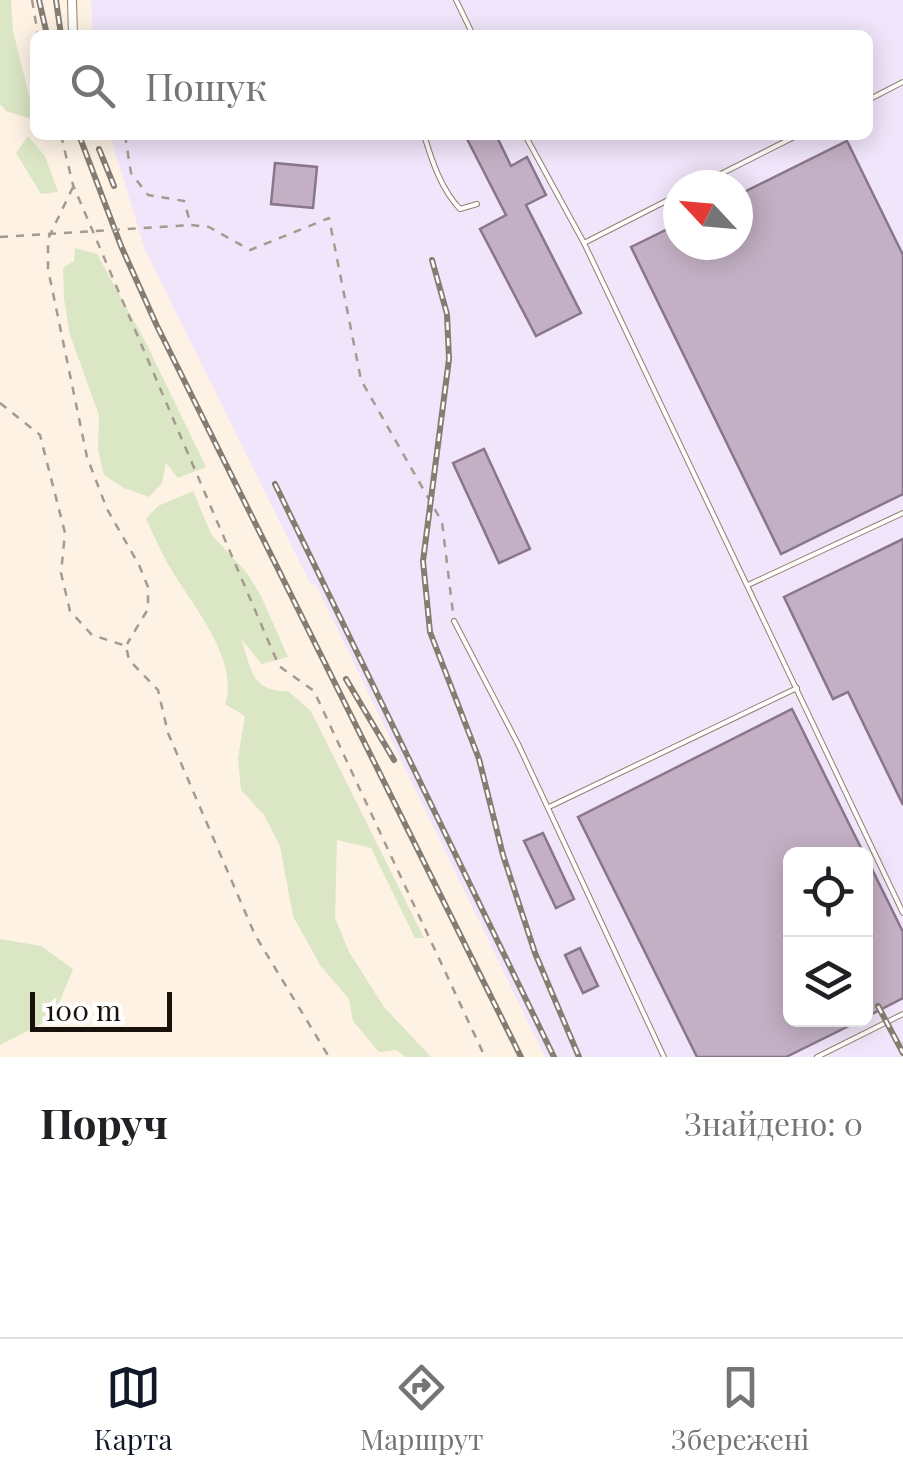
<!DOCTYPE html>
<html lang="uk">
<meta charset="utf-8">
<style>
:root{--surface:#fff;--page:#f2f2f2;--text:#202124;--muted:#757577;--line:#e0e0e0;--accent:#111827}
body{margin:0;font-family:"Playfair Display",serif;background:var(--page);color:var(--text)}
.controls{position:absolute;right:30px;bottom:30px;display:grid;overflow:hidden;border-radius:15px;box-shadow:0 5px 25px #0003}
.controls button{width:90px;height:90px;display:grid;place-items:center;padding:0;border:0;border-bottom:2px solid var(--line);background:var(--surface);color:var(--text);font:50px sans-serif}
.compass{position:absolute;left:663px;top:170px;width:90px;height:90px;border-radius:50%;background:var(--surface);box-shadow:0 5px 25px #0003;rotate:296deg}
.scale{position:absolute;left:30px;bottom:25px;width:142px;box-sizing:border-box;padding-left:10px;border:5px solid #19120a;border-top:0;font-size:28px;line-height:35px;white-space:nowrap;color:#19120a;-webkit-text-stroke:8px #fff;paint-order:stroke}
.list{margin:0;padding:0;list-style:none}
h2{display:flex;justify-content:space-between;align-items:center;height:130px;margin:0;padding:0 40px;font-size:42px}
h2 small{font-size:32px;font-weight:400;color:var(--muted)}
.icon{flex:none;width:55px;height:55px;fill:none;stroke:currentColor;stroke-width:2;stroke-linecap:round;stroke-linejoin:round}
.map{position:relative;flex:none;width:903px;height:1057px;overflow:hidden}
.search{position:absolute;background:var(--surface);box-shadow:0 5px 25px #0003;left:30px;right:30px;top:30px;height:110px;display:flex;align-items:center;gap:25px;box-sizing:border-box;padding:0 35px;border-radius:15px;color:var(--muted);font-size:38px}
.sheet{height:280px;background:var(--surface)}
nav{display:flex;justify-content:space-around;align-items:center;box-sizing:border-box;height:140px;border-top:2px solid var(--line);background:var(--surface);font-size:28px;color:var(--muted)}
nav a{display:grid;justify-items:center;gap:5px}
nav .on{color:var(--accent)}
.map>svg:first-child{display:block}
</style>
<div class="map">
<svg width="903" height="1057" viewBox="0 0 903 1057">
<rect width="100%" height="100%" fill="#fef2e5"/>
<path fill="#f0e5fa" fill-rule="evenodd" d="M91 0H903V1057H545L316 585 310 583 145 250 110 135H868V35H93ZM678 185H738V245H678ZM790 854H866V1019H790Z"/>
<g fill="#dae6c4">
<path d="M0 0H11L13 31 35 120 6 111 0 104Z"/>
<path d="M28 136 45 156 58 192 41 194 16 153Z"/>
<path d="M75 248 97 254 146 343 206 467 178 478 166 463 162 483 149 497 124 488 104 475 98 450 99 415 70 335 64 299 63 268 74 261Z"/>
<path d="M193 491 211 534 247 573 261 596 288 657 262 664 241 639C252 670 251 692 288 691L311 711 424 938H415L371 848 337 840 335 918 349 952 384 1007 431 1057H406L396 1050 379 1052 353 1021 349 999 320 965 293 916 280 846 264 815 241 790 238 758 245 716 225 704C240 660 192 605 171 569 161 553 154 535 146 519L158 506Z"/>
<path d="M0 939 41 946 73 969 53 1018 0 1045Z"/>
</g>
<g fill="#c4b0c5" stroke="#89768a" stroke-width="2.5">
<path d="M465 135H496L511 166 527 157 546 195 526 205 581 313 536 336 480 229 506 215Z"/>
<path d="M847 141 903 255V494L781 554 631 247 678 224V245H738V195Z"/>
<path d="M275 163 317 167 313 208 271 204Z"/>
<path d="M484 449 530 549 499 563 453 463Z"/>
<path d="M903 539V805L848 692 833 699 784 597Z"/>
<path d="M792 709 864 854H790V1020H861L786 1057H697L578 817Z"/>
<path d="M543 833 574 899 556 908 524 841Z"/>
<path d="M866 857 903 932V998L866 1017Z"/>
<path d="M580 948 598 986 583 993 565 955Z"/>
</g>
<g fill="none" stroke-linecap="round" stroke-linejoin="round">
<g stroke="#92806c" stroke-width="6">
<g id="lane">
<path d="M456 0 473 35"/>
<path d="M868 100 903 82"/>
<path d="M424 135C432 161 441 189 460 209L477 204"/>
<path d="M525 135 584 243 903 913"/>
<path d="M699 185 798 135"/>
<path d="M584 243 678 195"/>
<path d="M748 585 903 513"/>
<path d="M454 621 519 746 664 1057"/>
<path d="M549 807 797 688"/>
<path d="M817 1057 903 1014"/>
</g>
</g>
<g stroke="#92806c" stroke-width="10">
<path id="street" d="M72 0 73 35"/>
</g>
<g stroke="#a49a8f" stroke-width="2.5" stroke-dasharray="8 8" stroke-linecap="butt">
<path d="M32 0 38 35"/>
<path d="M61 135 73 185 279 666 314 691 485 1057"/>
<path d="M125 135 131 173 148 195 184 201 191 225 209 227 250 250 329 218 361 380 442 522 453 613"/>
<path d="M73 187 48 239V269L87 457 107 509 139 565 148 587V609L127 644"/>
<path d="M0 403 40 435 65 533 61 573 70 611 92 635 126 646 129 660 158 690 168 733 255 935 329 1057"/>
</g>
<use href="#lane" stroke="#fff" stroke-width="4"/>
<use href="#street" stroke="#fff" stroke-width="8"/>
<g stroke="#867d72" stroke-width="6">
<g id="rail">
<path d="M39 0 47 35"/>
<path d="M56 0 61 35"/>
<path d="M79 135 121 246 157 326 521 1057"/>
<path d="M99 149 114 186"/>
<path d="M432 260 447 314 449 359 423 561 430 632 479 759 503 855 535 953 579 1057"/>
<path d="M275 484 554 1057"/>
<path d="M346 679 394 760"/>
<path d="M878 1006 903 1053"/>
</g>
</g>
<use href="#rail" stroke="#fff" stroke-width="2.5" stroke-dasharray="8" stroke-linecap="butt"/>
<path stroke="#a49a8f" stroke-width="2.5" stroke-dasharray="8 8" stroke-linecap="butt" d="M0 237 191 225"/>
</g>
</svg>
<div class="controls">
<button><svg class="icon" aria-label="locate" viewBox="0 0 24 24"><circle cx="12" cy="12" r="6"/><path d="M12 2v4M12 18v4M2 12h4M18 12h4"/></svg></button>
<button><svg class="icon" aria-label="layers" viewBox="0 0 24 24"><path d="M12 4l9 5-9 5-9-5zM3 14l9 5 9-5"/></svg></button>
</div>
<svg class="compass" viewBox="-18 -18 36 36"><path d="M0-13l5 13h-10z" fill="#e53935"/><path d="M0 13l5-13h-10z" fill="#757577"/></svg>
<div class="scale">100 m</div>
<div class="search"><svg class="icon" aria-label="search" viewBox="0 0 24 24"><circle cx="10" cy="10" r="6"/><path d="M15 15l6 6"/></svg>Пошук</div>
</div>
<section class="sheet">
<h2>Поруч<small>Знайдено: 0</small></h2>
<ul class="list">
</ul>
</section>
<nav>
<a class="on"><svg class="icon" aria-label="map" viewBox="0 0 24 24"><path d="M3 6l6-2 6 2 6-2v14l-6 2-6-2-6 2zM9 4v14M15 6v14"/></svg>Карта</a>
<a><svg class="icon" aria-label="directions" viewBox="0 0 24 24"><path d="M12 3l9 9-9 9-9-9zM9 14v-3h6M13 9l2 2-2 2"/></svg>Маршрут</a>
<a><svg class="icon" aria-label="saved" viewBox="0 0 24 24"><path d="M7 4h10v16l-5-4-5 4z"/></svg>Збережені</a>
</nav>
